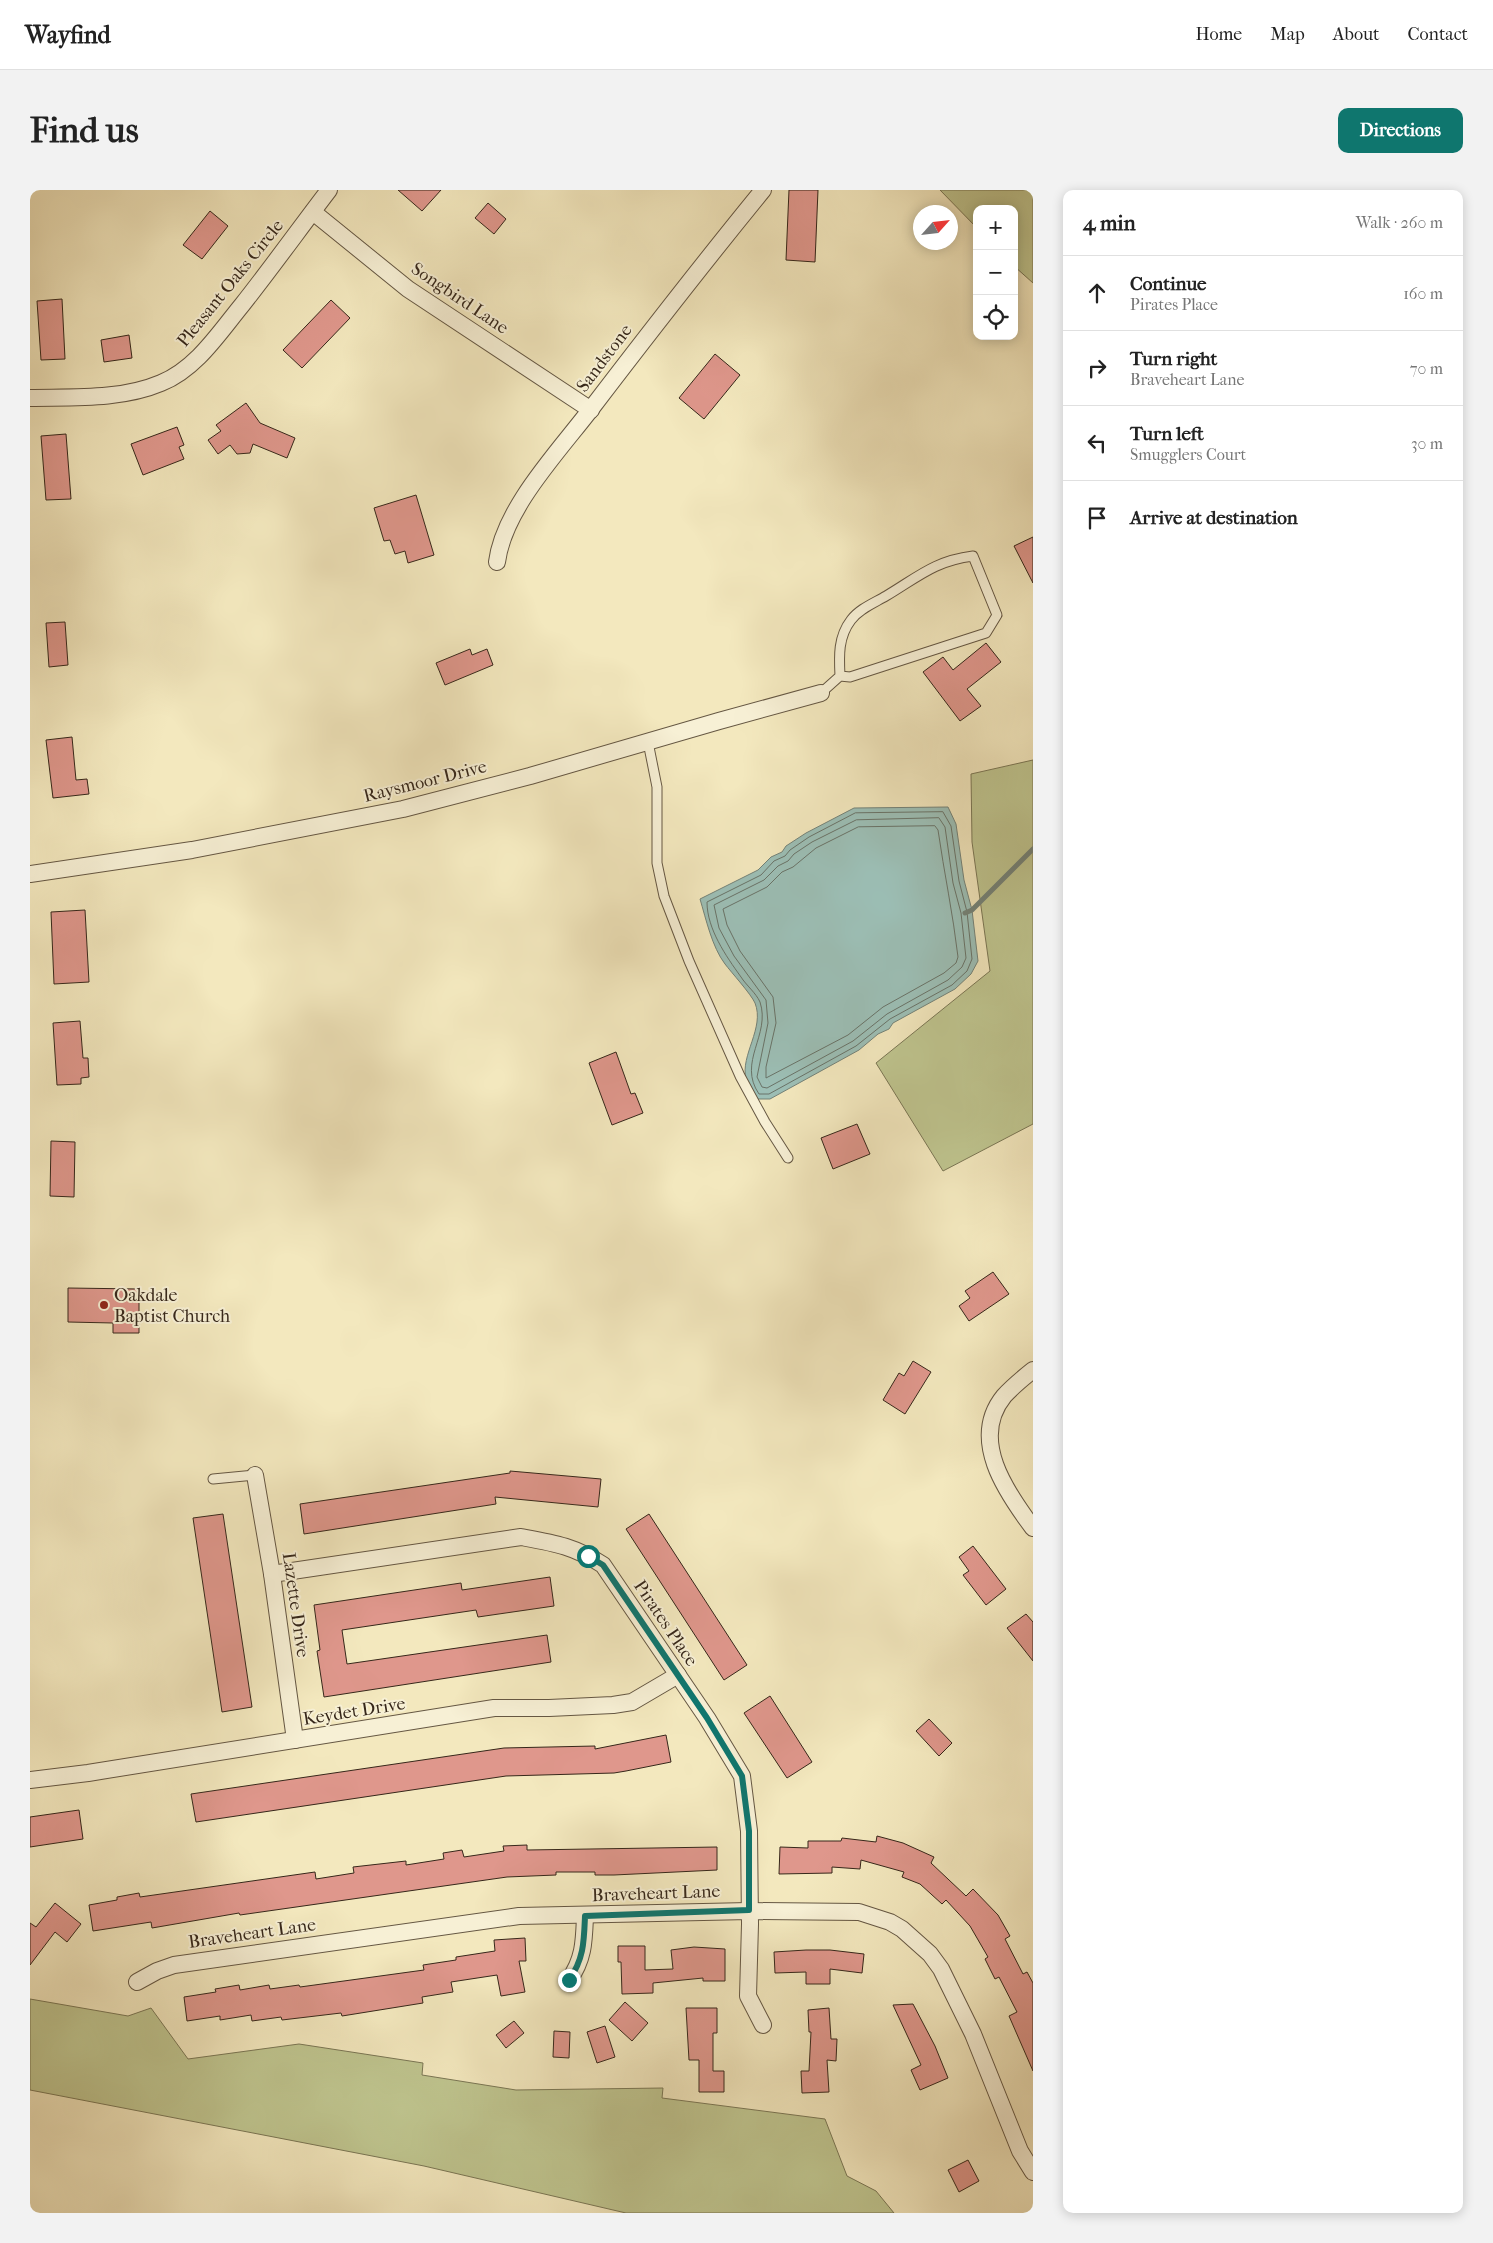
<!DOCTYPE html>
<meta charset="utf-8">
<style>
:root{--surface:#fff;--page:#f2f2f2;--text:#222;--muted:#767676;--line:#e0e0e0;--accent:#0f766e}
body{margin:0;font-family:"IM FELL French Canon",serif;background:var(--page);color:var(--text)}
.controls{position:absolute;right:15px;top:15px;display:grid;overflow:hidden;border-radius:10px;box-shadow:0 2px 12px #0003}
.controls button{width:45px;height:45px;display:grid;place-items:center;padding:0;border:0;border-bottom:1px solid var(--line);background:var(--surface);color:var(--text);font:25px sans-serif}
.compass{position:absolute;left:883px;top:15px;width:45px;height:45px;border-radius:50%;background:var(--surface);box-shadow:0 2px 12px #0003;rotate:63deg}
.stop{position:absolute;width:15px;height:15px;margin:-11px;border:4px solid #0f766e;border-radius:50%;background:#fff}
.stop.end{background:#0f766e;border-color:#fff;box-shadow:0 1px 5px #0008}
.list{margin:0;padding:0;list-style:none}
h2{display:flex;justify-content:space-between;align-items:center;height:65px;margin:0;padding:0 20px;font-size:21px}
h2 small{font-size:16px;font-weight:400;color:var(--muted)}
.list li{display:grid;grid-template-columns:32px 1fr auto;gap:15px;align-items:center;box-sizing:border-box;height:75px;padding:0 20px;border-top:1px solid var(--line)}
.list b{display:block;font-size:19px;white-space:nowrap}
.list p{margin:0;font-size:16px;white-space:nowrap;color:var(--muted)}
.list em{font-size:16px;font-style:normal;color:var(--muted)}
.icon{flex:none;width:28px;height:28px;fill:none;stroke:currentColor;stroke-width:2;stroke-linecap:round;stroke-linejoin:round}
.map{position:relative;flex:none;width:1003px;height:2023px;overflow:hidden;border-radius:10px}
header{display:flex;align-items:center;gap:30px;box-sizing:border-box;height:70px;padding:0 25px;background:var(--surface);border-bottom:1px solid var(--line)}
header strong{font-size:24px}
nav{display:flex;gap:28px;margin-inline-start:auto;font-size:18px}
.intro{display:flex;align-items:center;justify-content:space-between;box-sizing:border-box;height:120px;padding:0 30px}
h1{margin:0;font-size:35px}
.button{padding:12px 22px;border-radius:10px;background:var(--accent);color:#fff;font-size:18px;font-weight:700}
main{display:flex;gap:30px;padding:0 30px}
aside{flex:1;background:var(--surface);border-radius:10px;box-shadow:0 2px 12px #0003}
.map>svg:first-child{display:block}
</style>
<header>
<strong>Wayfind</strong>
<nav><a>Home</a><a>Map</a><a>About</a><a>Contact</a></nav>
</header>
<div class="intro"><h1>Find us</h1><a class="button">Directions</a></div>
<main>
<div class="map">
<svg width="1003" height="2023" viewBox="0 0 1003 2023">
<rect width="100%" height="100%" fill="#f3e8be"/>
<filter id="stains"><feTurbulence type="fractalNoise" baseFrequency=".004" numOctaves="4"/><feColorMatrix values="0 0 0 0 .2 0 0 0 0 .09 0 0 0 0 .02 0 0 0 .5 -.17"/></filter>
<radialGradient id="worn" r=".72"><stop offset=".6" stop-color="#630" stop-opacity="0"/><stop offset="1" stop-color="#630" stop-opacity=".3"/></radialGradient>
<g fill="#bfc58f" stroke="#7a7654">
<path d="M910 0H1003V93L984 76V19H947V38Z"/>
<path d="M1003 570V934L913 981 846 873 960 781 942 652 941 584Z"/>
<path d="M0 1809 98 1826 121 1818 158 1869 269 1854 393 1873 392 1885 486 1900 633 1898 632 1908 795 1929 817 1986 846 2001 864 2023H596L394 1976 0 1900Z"/>
</g>
<path fill="#9cbfb6" stroke="#738278" d="M918 617 926 634 934 690 942 720 948 771 941 784 925 799 863 833 859 839 848 844 829 860 740 909H726C723 903 718 895 716 889 710 865 735 838 725 813 721 804 701 782 695 774 682 757 676 729 670 709L728 680 741 667 752 662 756 656 776 643 824 618Z"/>
<g fill="none" stroke-linecap="round" stroke-linejoin="round">
<g stroke="#697368" stroke-width="1">
<path d="M913 622 921 636 929 691 937 722 942 769 937 781 922 795 860 829 826 856 739 904H729C707 872 741 845 730 812 726 803 716 795 711 787 696 766 677 739 677 712L731 685 744 671 755 666 760 660 779 647 825 623Z"/>
<path d="M909 628 915 637 923 693 931 723 936 768 932 777 918 790 857 824 823 851 737 898 732 897 727 887 738 833 736 810 704 766 689 738 684 715 734 690 748 676 758 671 764 664 782 652 826 630Z"/>
<path d="M905 636 908 640C914 682 923 724 928 767L926 773 914 783 853 817 818 845 736 888V877L746 833 743 807 710 761 697 735 693 719 737 697 752 682 763 677 786 658 828 637Z"/>
</g>
<path stroke="#738278" stroke-width="5" d="M935 723 942 720 1003 659"/>
</g>
<g fill="#df978c" stroke="#36271a">
<path d="M368 0H411L392 21Z"/>
<path d="M759 0H788L785 72 756 70Z"/>
<path d="M458 13 476 29 464 44 445 28Z"/>
<path d="M180 21 198 36 172 69 153 55Z"/>
<path d="M32 109 35 169 11 170 7 111Z"/>
<path d="M301 110 320 128 272 178 253 160Z"/>
<path d="M99 145 102 168 74 172 71 150Z"/>
<path d="M685 164 710 185 674 229 649 208Z"/>
<path d="M216 213 230 233 265 248 257 268 223 254 220 263 207 264 200 255 188 264 178 250 191 241 186 235Z"/>
<path d="M147 237 154 255 149 257 154 269 113 285 101 254Z"/>
<path d="M36 244 41 309 16 310 11 246Z"/>
<path d="M386 305 404 365 378 373 375 361 365 364 360 350 354 351 344 318Z"/>
<path d="M1003 347V393L984 356Z"/>
<path d="M35 432 38 475 19 477 16 433Z"/>
<path d="M956 453 971 472 937 499 951 516 930 531 893 482 913 467 923 480Z"/>
<path d="M440 459 442 465 457 459 463 475 415 495 406 473Z"/>
<path d="M42 547 46 590 57 589 59 604 23 608 16 550Z"/>
<path d="M55 720 59 792 24 794 21 722Z"/>
<path d="M50 831 53 868H58L59 887 51 888V894L27 895 23 833Z"/>
<path d="M586 862 601 904 605 903 613 923 582 935 559 873Z"/>
<path d="M827 934 840 964 803 979 791 948Z"/>
<path d="M21 951 45 952 44 1007 20 1006Z"/>
<path d="M963 1082 979 1104 939 1131 929 1116 940 1108 935 1101Z"/>
<path d="M38 1098 109 1099V1143H83V1133L38 1132Z"/>
<path d="M883 1171 901 1182 875 1224 853 1210 869 1183 874 1186Z"/>
<path d="M480 1281 571 1289 568 1317 465 1307 466 1314 274 1344 270 1314 480 1283Z"/>
<path d="M193 1324 222 1517 192 1522 163 1328Z"/>
<path d="M619 1324 717 1475 694 1490 596 1339Z"/>
<path d="M943 1356 976 1399 956 1415 933 1385 939 1381 929 1367Z"/>
<path d="M520 1387 524 1416 448 1427 446 1420 312 1440 317 1474 517 1445 521 1472 294 1507 287 1461 290 1460 284 1415 431 1393 432 1400Z"/>
<path d="M996 1424 1003 1432V1471L977 1438Z"/>
<path d="M740 1506 782 1572 757 1588 714 1523Z"/>
<path d="M899 1529 922 1553 909 1566 886 1541Z"/>
<path d="M636 1545 641 1572 596 1581 584 1583 476 1586 166 1632 161 1604 474 1558 565 1556V1559Z"/>
<path d="M49 1620 53 1649 0 1657V1627Z"/>
<path d="M847 1646 873 1653 904 1667 901 1673 936 1706 943 1699 968 1725 980 1746 975 1749 993 1784 997 1782 1003 1793V1881L979 1826 987 1822 969 1787 965 1789 955 1769 958 1767 940 1736 916 1710 912 1714 890 1694 872 1687 874 1682 831 1670 830 1679 802 1677V1683L749 1684 750 1657 778 1658V1651H811L812 1648 846 1652Z"/>
<path d="M497 1655V1660L687 1657V1680L584 1685H565V1682H526V1685L477 1687 210 1725 209 1723 122 1738 121 1732 63 1741 59 1715 87 1710V1707L109 1703 110 1707 285 1682 286 1689 324 1683 323 1677 376 1671V1675L414 1669 413 1663 432 1660 434 1667 474 1661 473 1656Z"/>
<path d="M25 1713 51 1734 37 1752 25 1742 0 1775V1733L6 1737Z"/>
<path d="M495 1748 496 1771H489L495 1802 471 1806 467 1785 421 1792 423 1802 392 1807 393 1813 312 1826 311 1823 252 1830 251 1827 222 1831 221 1825 190 1830V1826L157 1831 154 1807 186 1802 185 1799 209 1795 210 1800 239 1795 240 1799 269 1795 270 1797 394 1780 393 1775 426 1770V1767L465 1761 464 1750Z"/>
<path d="M588 1756H615V1780L643 1779 641 1760 664 1757 695 1759V1791H673V1788L623 1793V1803L592 1804 591 1772H588Z"/>
<path d="M776 1760H800L834 1764 832 1783 800 1779V1794H776V1782L745 1783 744 1762Z"/>
<path d="M595 1812 618 1833 602 1851 579 1830Z"/>
<path d="M883 1814 905 1856 918 1888 890 1900 881 1880 891 1875 863 1815Z"/>
<path d="M656 1818H687V1843H683V1881H694V1902H669V1870H659Z"/>
<path d="M799 1818 801 1849H807L806 1871 797 1870 799 1902 772 1903 771 1881H779L781 1842H779L778 1820Z"/>
<path d="M484 1831 494 1843 476 1858 466 1845Z"/>
<path d="M575 1836 585 1867 567 1873 557 1842Z"/>
<path d="M524 1841 540 1842 539 1868 523 1867Z"/>
<path d="M938 1970 949 1991 929 2002 918 1980Z"/>
</g>
<g fill="none" stroke-linecap="round" stroke-linejoin="round">
<g stroke="#655743" stroke-width="11">
<g id="lane">
<path d="M791 503 810 486 820 487 956 443 967 425 943 366C904 371 888 387 856 406 844 413 829 419 821 430 808 447 809 466 810 486"/>
<path d="M618 552 627 597V673L634 706 659 771 710 886 735 932 758 968"/>
<path d="M183 1289 225 1285"/>
</g>
</g>
<g stroke="#655743" stroke-width="18">
<g id="street">
<path d="M283 22 378 99 561 220"/>
<path d="M0 208C43 207 91 210 131 193 166 179 189 143 212 115 242 77 270 38 299 0"/>
<path d="M467 372C474 317 531 259 564 215 619 143 675 71 733 0"/>
<path d="M0 684 162 660 373 619 500 586 689 531 791 503"/>
<path d="M1003 1180C993 1188 983 1196 974 1206 939 1249 976 1302 1003 1338"/>
<path d="M225 1285 242 1384 265 1550"/>
<path d="M242 1384 491 1347C524 1353 544 1356 573 1375L677 1528 712 1586 719 1641 720 1734 718 1806 733 1835"/>
<path d="M0 1590 58 1583 464 1518H519L583 1515 602 1512 648 1485"/>
<path d="M539 1790C554 1769 554 1751 555 1726"/>
<path d="M107 1792 127 1781 144 1775 489 1726 719 1721 829 1722 860 1732 872 1739 900 1764 911 1779 943 1844 990 1961 1003 1982"/>
</g>
</g>
<use href="#lane" stroke="#f7f0d5" stroke-width="9"/>
<use href="#street" stroke="#f7f0d5" stroke-width="16"/>
</g>
<g fill="none" stroke-linecap="round" stroke-linejoin="round">
<path stroke="#0f766e" stroke-width="6" d="M539 1790C554 1769 554 1751 555 1726L719 1720V1641L712 1586 677 1528 573 1375 558 1366"/>
</g>
<circle fill="#8f2418" stroke="#f7f0d5" stroke-width="2" cx="74" cy="1115" r="5"/>
<g text-anchor="middle" stroke-width="4" stroke-linejoin="round" paint-order="stroke">
<g font-size="18" fill="#36271a" stroke="#f7f0d5">
<text transform="translate(200 93) rotate(-51)" y="6">Pleasant Oaks Circle</text>
<text transform="translate(430 108) rotate(34)" y="6">Songbird Lane</text>
<text transform="translate(574 168) rotate(-53)" y="6">Sandstone</text>
<text transform="translate(395 591) rotate(-14)" y="6">Raysmoor Drive</text>
<text transform="translate(266 1415) rotate(82)" y="6">Lazette Drive</text>
<text transform="translate(636 1433) rotate(56)" y="6">Pirates Place</text>
<text transform="translate(324 1521) rotate(-9)" y="6">Keydet Drive</text>
<text transform="translate(626 1703) rotate(-2)" y="6">Braveheart Lane</text>
<text transform="translate(222 1743) rotate(-8)" y="6">Braveheart Lane</text>
</g>
<g font-size="18" fill="#36271a" stroke="#f7f0d5" text-anchor="start">
<text x="84" y="1111">Oakdale<tspan x="84" dy="21">Baptist Church</tspan></text>
</g>
</g>
<rect width="100%" height="100%" filter="url(#stains)"/>
<rect width="100%" height="100%" fill="url(#worn)"/>
</svg>
<div class="controls">
<button>+</button>
<button>−</button>
<button><svg class="icon" aria-label="locate" viewBox="0 0 24 24"><circle cx="12" cy="12" r="6"/><path d="M12 2v4M12 18v4M2 12h4M18 12h4"/></svg></button>
</div>
<svg class="compass" viewBox="-18 -18 36 36"><path d="M0-13l5 13h-10z" fill="#e53935"/><path d="M0 13l5-13h-10z" fill="#767676"/></svg>
<div class="stop" style="left:558px;top:1366px"></div>
<div class="stop end" style="left:539px;top:1790px"></div>
</div>
<aside>
<h2>4 min<small>Walk · 260 m</small></h2>
<ul class="list">
<li><svg class="icon" aria-label="ahead" viewBox="0 0 24 24"><path d="M12 20V5M6 11l6-6 6 6"/></svg><div><b>Continue</b><p>Pirates Place</p></div><em>160 m</em></li>
<li><svg class="icon" aria-label="right" viewBox="0 0 24 24"><path d="M7 20v-9h11M14 6l5 5-5 5"/></svg><div><b>Turn right</b><p>Braveheart Lane</p></div><em>70 m</em></li>
<li><svg class="icon" aria-label="left" viewBox="0 0 24 24"><path d="M17 20v-9H6M10 6l-5 5 5 5"/></svg><div><b>Turn left</b><p>Smugglers Court</p></div><em>30 m</em></li>
<li><svg class="icon" aria-label="arrive" viewBox="0 0 24 24"><path d="M6 21V4h12l-3 4 3 4H6"/></svg><div><b>Arrive at destination</b></div></li>
</ul>
</aside>
</main>
